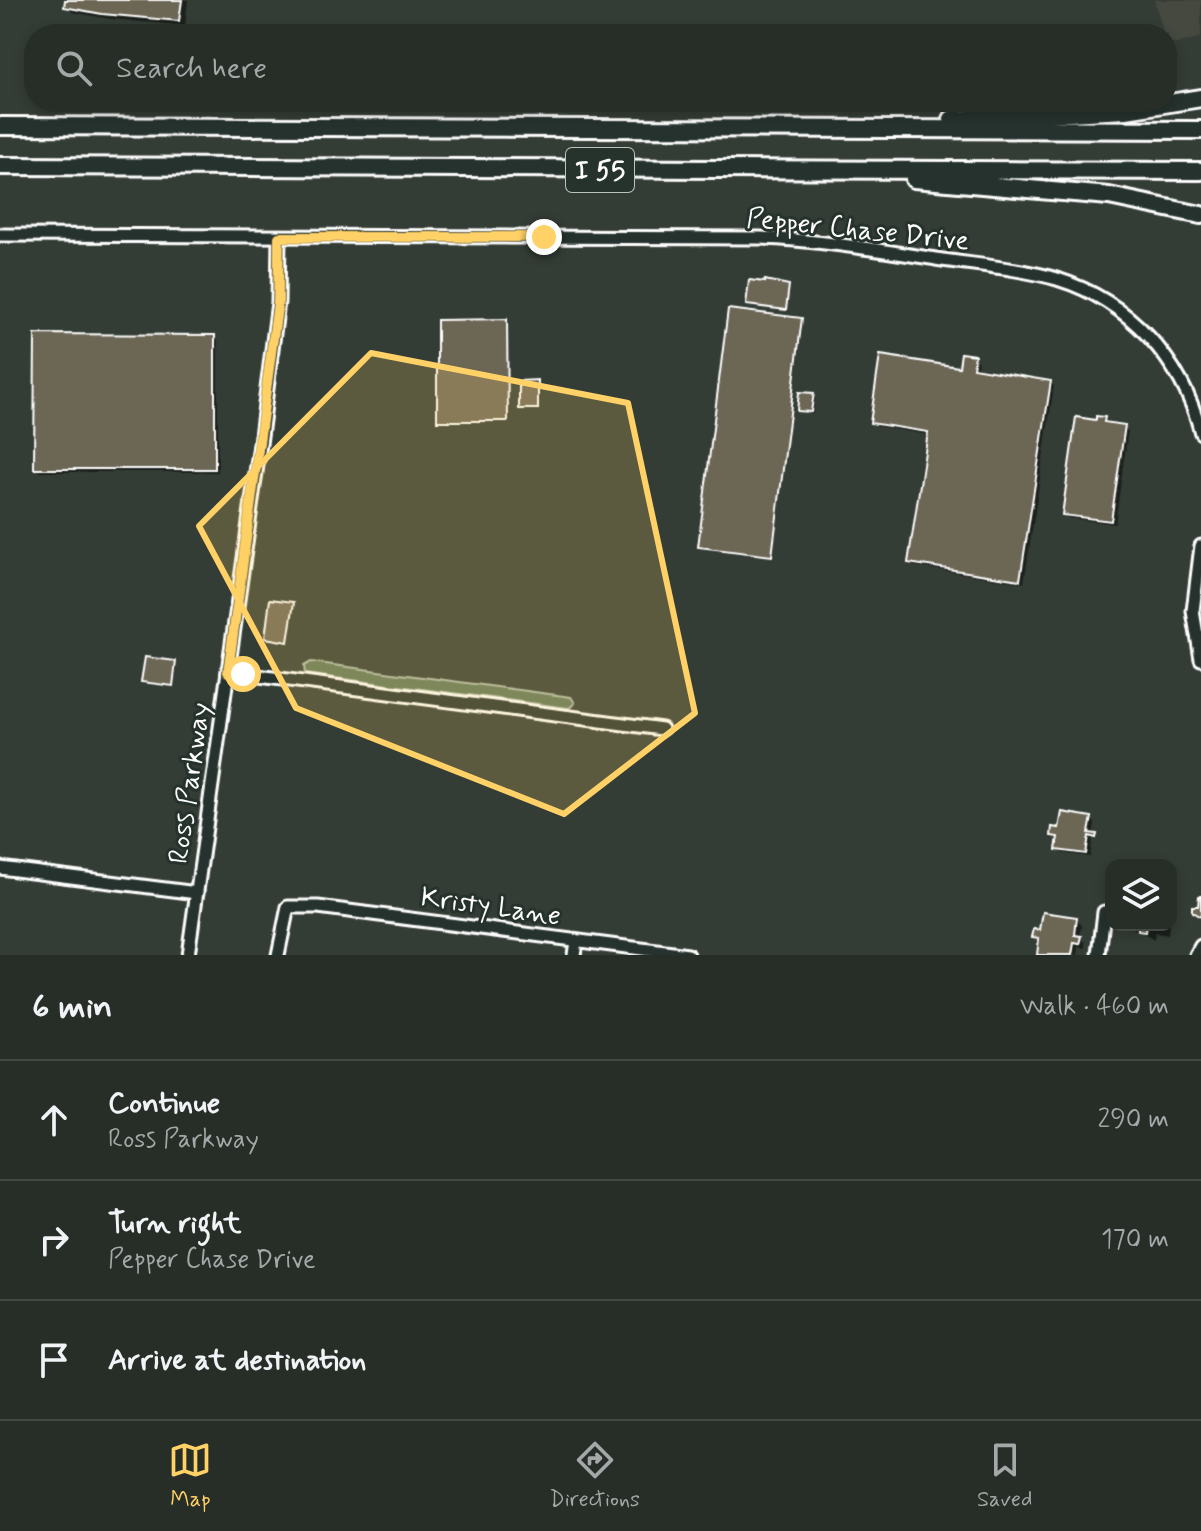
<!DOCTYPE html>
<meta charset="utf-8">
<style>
:root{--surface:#272e28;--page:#2f3630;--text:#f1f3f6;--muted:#a4a8a8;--line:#434a45;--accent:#ffd166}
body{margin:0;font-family:Mynerve,sans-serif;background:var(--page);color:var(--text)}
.controls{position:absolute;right:24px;bottom:24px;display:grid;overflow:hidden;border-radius:16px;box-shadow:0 4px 12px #0003}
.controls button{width:72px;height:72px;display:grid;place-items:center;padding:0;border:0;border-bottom:2px solid var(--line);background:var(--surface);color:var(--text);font:40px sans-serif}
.stop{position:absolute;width:24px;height:24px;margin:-18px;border:6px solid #ffd166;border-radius:50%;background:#fff}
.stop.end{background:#ffd166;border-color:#fff;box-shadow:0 2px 8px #0008}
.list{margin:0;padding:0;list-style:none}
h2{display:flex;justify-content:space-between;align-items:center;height:104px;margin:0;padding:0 32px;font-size:34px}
h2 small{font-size:26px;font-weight:400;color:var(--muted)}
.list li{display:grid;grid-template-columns:52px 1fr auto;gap:24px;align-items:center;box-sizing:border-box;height:120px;padding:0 32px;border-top:2px solid var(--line)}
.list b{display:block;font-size:30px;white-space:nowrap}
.list p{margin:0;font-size:26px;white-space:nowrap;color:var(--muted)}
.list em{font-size:26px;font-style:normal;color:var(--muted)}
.icon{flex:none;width:44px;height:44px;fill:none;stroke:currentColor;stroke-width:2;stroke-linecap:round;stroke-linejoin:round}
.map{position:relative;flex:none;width:1201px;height:955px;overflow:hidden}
.search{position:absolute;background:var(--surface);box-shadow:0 4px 12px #0003;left:24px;right:24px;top:24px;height:88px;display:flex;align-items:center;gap:20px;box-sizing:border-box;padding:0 28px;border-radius:32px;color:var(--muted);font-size:30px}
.sheet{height:464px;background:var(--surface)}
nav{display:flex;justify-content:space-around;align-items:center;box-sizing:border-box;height:112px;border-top:2px solid var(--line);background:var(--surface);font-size:22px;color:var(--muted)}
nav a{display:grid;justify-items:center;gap:4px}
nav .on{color:var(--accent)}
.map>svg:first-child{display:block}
</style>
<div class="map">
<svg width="1201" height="955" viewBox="0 0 1201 955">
<rect width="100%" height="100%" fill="#343d35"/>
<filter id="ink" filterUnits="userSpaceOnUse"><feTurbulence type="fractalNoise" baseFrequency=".0125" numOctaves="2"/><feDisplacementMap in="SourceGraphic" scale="16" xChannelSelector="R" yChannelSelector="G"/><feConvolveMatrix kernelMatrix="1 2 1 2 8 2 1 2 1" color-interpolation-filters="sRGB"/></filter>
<g filter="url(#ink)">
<path fill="#45493f" d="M1154 0H1201V37L1177 44 1171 43 1167 40V34H1164Z"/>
<path fill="#5d7458" stroke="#aebaac" stroke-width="2" d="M311 662 571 697 575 703 569 708 305 674 304 666Z"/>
<g fill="#0007">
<path d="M67 0H188L185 26 110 19 72 12 66 6Z"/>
<path d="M801 320 772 556 701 547Z"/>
<path d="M214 337 218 341V472H40L36 468Z"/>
<path d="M974 357 978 361 976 371 1050 382 1054 386 1024 583 914 566 910 562 930 435 876 426 872 422 960 369Z"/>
<path d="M813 395 815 398 813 414 801 412 799 410Z"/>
<path d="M1104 419 1128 431 1115 524 1068 518 1064 514Z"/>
<path d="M1091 819 1095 823 1090 857 1062 853 1058 849 1060 839 1053 835Z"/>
<path d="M1076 919 1082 925 1080 937 1086 943V948L1079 947 1078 955H1040L1041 942 1035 936Z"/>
<path d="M1128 925H1169L1168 935 1155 933 1154 940Z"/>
</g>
<g fill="#6c6655" stroke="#fff" stroke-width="2">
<path d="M65 0H182L179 21 102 14 64 7Z"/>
<path d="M749 280 765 282V280L789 285 786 310 746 305Z"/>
<path d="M728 309 802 318 772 556 698 547Z"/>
<path d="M507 319 508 421H437V320Z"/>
<path d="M35 334 215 335V469H34Z"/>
<path d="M961 353 975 355 973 368 1051 381 1020 580 908 563 928 432 870 423 880 355 959 367Z"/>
<path d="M538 380V409H519V381Z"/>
<path d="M799 392 814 393 811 412 797 411Z"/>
<path d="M1096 416 1105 417 1104 422 1125 425 1111 521 1062 515 1076 417 1096 420Z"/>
<path d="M270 599 294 602 288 642 265 638Z"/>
<path d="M145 657 176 661 173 686 141 682Z"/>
<path d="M1062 812 1092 817 1089 833 1097 834 1096 838 1089 836 1086 854 1056 850 1058 837 1051 836 1052 827 1059 828Z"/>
<path d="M1199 896H1201V917L1192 912V906H1198Z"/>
<path d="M1043 912 1077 917 1075 935 1082 936 1080 944 1074 943 1072 955H1037L1039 938 1032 937 1034 929 1040 930Z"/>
<path d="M1138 925H1160L1159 927 1146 925 1145 932 1138 931Z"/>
</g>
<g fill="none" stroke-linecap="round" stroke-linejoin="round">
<g stroke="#fff" stroke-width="17">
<g id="minor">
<path d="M0 235 760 238C819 240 878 250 936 259 976 265 1018 268 1057 279 1129 301 1182 360 1201 433"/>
<path d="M1201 546 1193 611 1201 659"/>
<path d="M228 672 662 729"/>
<path d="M0 868 197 893"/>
<path d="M188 955 260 444 278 302 279 237"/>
<path d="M278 955 288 907H318L688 955"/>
<path d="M574 955 576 941"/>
<path d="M1099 955 1104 912"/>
<path d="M1196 955 1201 946"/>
</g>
</g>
<g stroke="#fff" stroke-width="22">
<g id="highway">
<path d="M952 119 1126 110 1201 98"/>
<path d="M0 126 1201 130"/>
<path d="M0 166 1201 171"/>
<path d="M914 179 1109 196 1201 215"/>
</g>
</g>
<use href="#minor" stroke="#26332d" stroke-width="11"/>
<use href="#highway" stroke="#26332d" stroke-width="16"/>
</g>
</g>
<g fill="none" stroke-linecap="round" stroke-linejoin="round" filter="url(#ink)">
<path stroke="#ffd166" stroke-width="10" d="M243 674 228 672 278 302 279 237H544"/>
</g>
<path fill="#ffd166" fill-opacity="0.2" stroke="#ffd166" stroke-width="6" stroke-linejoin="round" d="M371 353 628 403 695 713 564 814 296 708 199 526Z"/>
<g text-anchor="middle" stroke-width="6" stroke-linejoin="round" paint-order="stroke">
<rect fill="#26332d" stroke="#bec2c0" stroke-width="2" x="566" y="148" width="68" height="44" rx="6"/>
<g font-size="26" font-weight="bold" fill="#fff">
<text x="600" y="179">I 55</text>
</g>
<g font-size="28" fill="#fff" stroke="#26332d">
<text transform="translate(858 228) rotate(6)" y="10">Pepper Chase Drive</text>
<text transform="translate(188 783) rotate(-82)" y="10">Ross Parkway</text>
<text transform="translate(491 905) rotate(8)" y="10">Kristy Lane</text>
</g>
</g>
</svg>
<div class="controls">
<button><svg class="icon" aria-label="layers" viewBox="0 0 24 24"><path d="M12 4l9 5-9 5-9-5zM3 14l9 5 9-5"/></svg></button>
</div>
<div class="stop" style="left:243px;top:674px"></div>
<div class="stop end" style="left:544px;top:237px"></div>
<div class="search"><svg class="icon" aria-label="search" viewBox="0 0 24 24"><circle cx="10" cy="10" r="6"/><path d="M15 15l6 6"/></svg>Search here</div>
</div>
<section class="sheet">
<h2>6 min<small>Walk · 460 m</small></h2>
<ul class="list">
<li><svg class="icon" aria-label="ahead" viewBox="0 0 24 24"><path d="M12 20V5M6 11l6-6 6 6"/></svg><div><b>Continue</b><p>Ross Parkway</p></div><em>290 m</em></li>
<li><svg class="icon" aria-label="right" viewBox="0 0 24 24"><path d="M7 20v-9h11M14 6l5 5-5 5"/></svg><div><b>Turn right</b><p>Pepper Chase Drive</p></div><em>170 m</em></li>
<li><svg class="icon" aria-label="arrive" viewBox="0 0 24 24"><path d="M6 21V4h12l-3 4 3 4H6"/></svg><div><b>Arrive at destination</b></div></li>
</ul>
</section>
<nav>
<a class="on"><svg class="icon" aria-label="map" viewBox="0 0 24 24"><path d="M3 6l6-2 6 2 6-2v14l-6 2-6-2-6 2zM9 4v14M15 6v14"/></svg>Map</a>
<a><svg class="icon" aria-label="directions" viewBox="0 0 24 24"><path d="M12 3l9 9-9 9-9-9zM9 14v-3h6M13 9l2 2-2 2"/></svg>Directions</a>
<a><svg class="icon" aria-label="saved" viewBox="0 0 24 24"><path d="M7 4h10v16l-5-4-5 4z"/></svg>Saved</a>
</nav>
